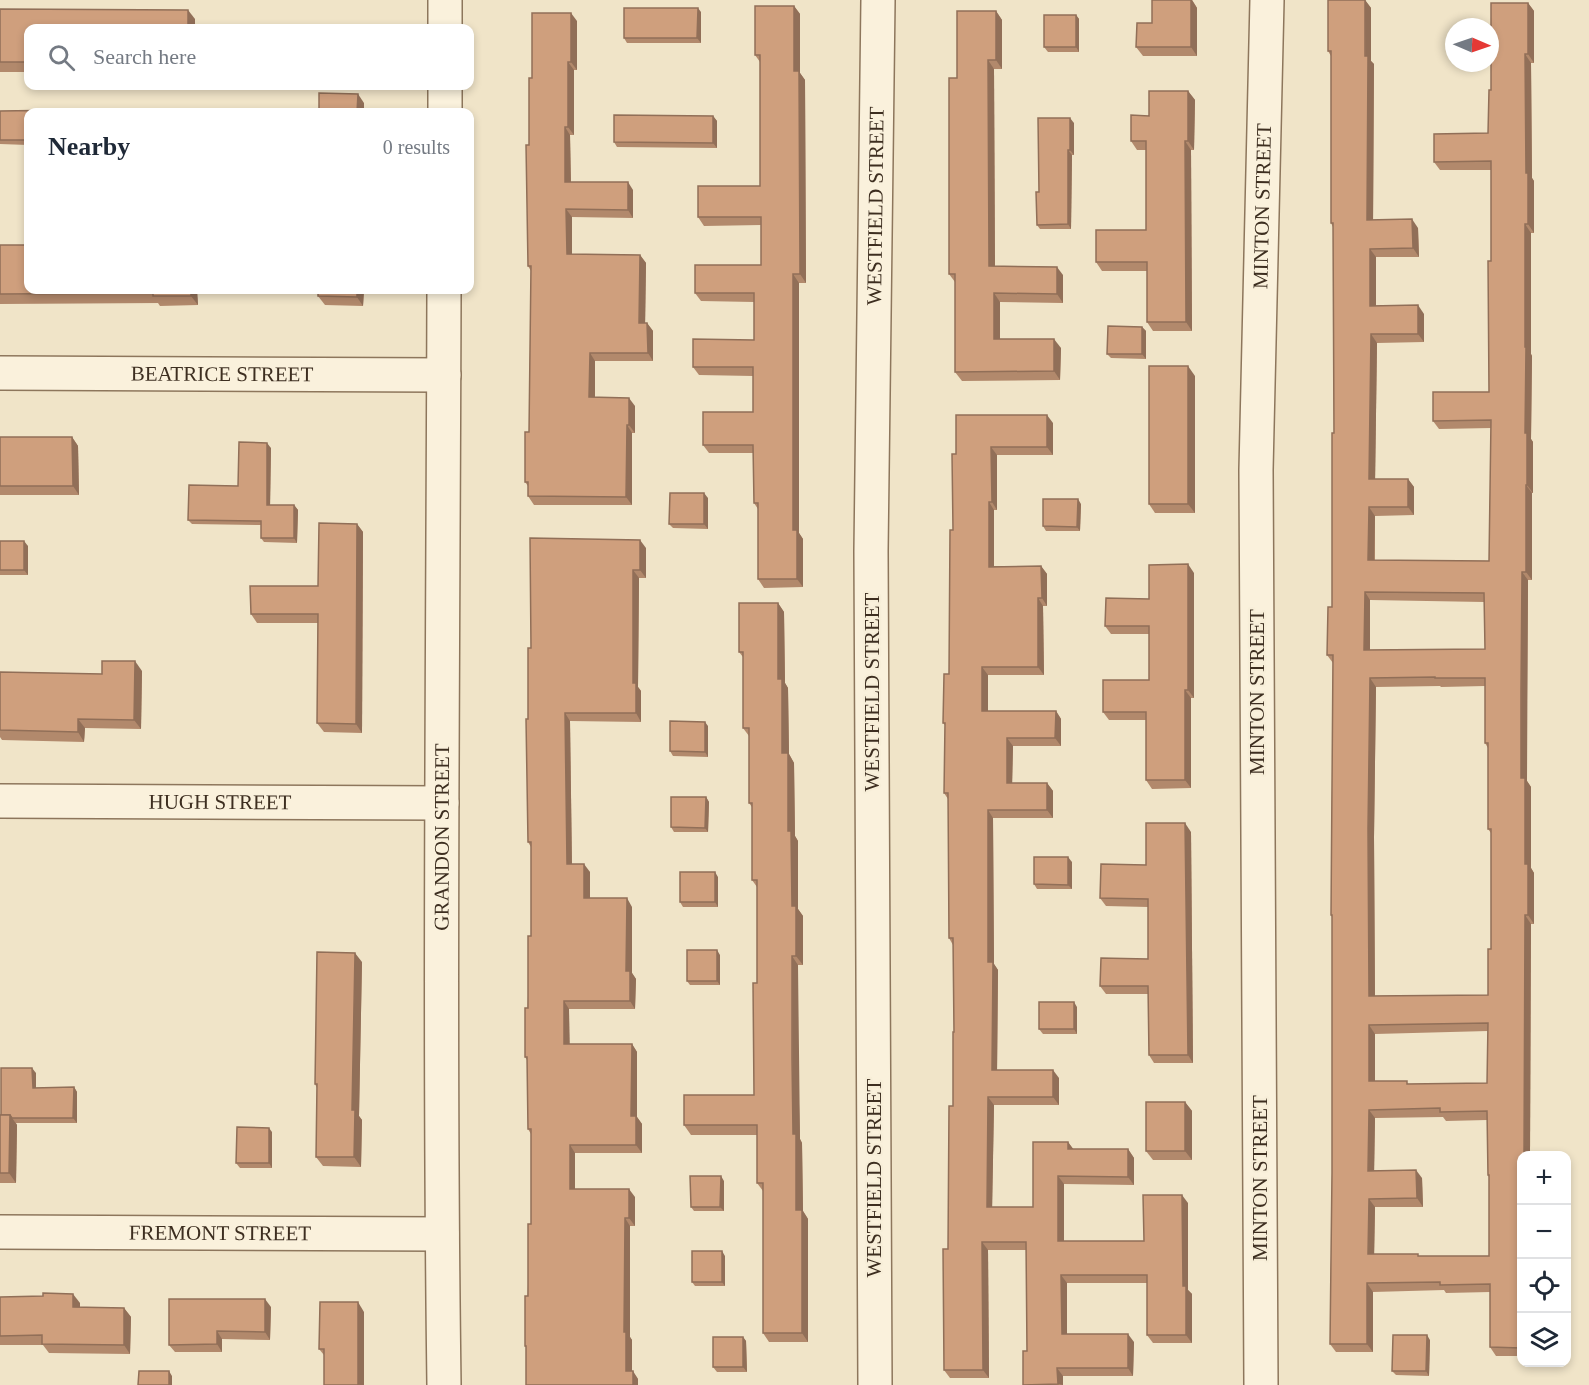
<!DOCTYPE html>
<meta charset="utf-8">
<style>
:root{--surface:#fff;--page:#f6f6f7;--text:#1f2937;--muted:#747a83;--line:#e0e1e3}
body{margin:0;font-family:Georgia,serif;background:var(--page);color:var(--text)}
.controls{position:absolute;right:18px;bottom:18px;display:grid;overflow:hidden;border-radius:12px;box-shadow:0 3px 9px #0003}
.controls button{width:54px;height:54px;display:grid;place-items:center;padding:0;border:0;border-bottom:2px solid var(--line);background:var(--surface);color:var(--text);font:30px sans-serif}
.compass{position:absolute;left:1445px;top:18px;width:54px;height:54px;border-radius:50%;background:var(--surface);box-shadow:0 3px 9px #0003;rotate:92deg}
.list{margin:0;padding:0;list-style:none}
h2{display:flex;justify-content:space-between;align-items:center;height:78px;margin:0;padding:0 24px;font-size:26px}
h2 small{font-size:20px;font-weight:400;color:var(--muted)}
.icon{flex:none;width:33px;height:33px;fill:none;stroke:currentColor;stroke-width:2;stroke-linecap:round;stroke-linejoin:round}
.map{position:relative;flex:none;width:1589px;height:1385px;overflow:hidden}
.search{position:absolute;background:var(--surface);box-shadow:0 3px 9px #0003;left:24px;top:24px;width:450px;height:66px;display:flex;align-items:center;gap:15px;box-sizing:border-box;padding:0 21px;border-radius:12px;color:var(--muted);font-size:22px}
.panel{position:absolute;background:var(--surface);box-shadow:0 3px 9px #0003;left:24px;top:108px;width:450px;height:186px;border-radius:12px}
.map>svg:first-child{display:block}
</style>
<div class="map">
<svg width="1589" height="1385" viewBox="0 0 1589 1385">
<rect width="100%" height="100%" fill="#f0e4c8"/>
<g fill="none" stroke-linecap="round" stroke-linejoin="round">
<g stroke="#8d765c" stroke-width="36">
<g id="street">
<path d="M445 28V0"/>
<path d="M445 112V86"/>
<path id="s1" d="M0 373 444 375"/>
<path id="s2" d="M0 801 442 803"/>
<path id="s3" d="M0 1232 442 1234"/>
<path id="s4" d="M444 1385C439 1020 443 655 444 290"/>
<path id="s5" d="M875 1385 871 551 878 0"/>
<path id="s6" d="M1261 1385 1256 470 1267 0"/>
</g>
</g>
<use href="#street" stroke="#faf1dc" stroke-width="33"/>
</g>
<g fill="#b2896c" fill-rule="evenodd">
<path d="M1152 0H1192L1197 8V56H1143L1136 47 1152 23Z"/>
<path d="M1365 0 1371 8V61L1374 64 1373 220 1418 228 1419 257H1376V306L1424 314V342L1377 343 1375 479H1408L1414 487V515L1375 516V560L1489 561 1491 428 1439 429 1433 421 1489 392 1491 261V170H1440L1434 162 1488 133 1491 90 1528 3 1534 11V63H1531L1532 178 1534 181V233H1531V354L1532 356 1531 439 1533 442V493H1532V580H1528L1527 700V781L1531 787V868L1534 873V924H1531L1530 1155H1521V1356H1496L1490 1347V1292L1446 1293 1444 1290 1373 1292V1352H1336L1330 1344 1332 1173V917L1331 915 1333 663 1327 655 1332 607 1334 433 1333 227 1331 223V56L1328 51ZM1370 600 1484 602 1485 649 1370 650ZM1440 686 1441 687 1485 686V743L1488 748V829L1491 833V949L1488 995 1375 996 1374 837 1376 687ZM1488 1031 1487 1083 1410 1084 1375 1081V1034ZM1443 1117 1446 1121 1487 1120 1488 1175 1489 1177V1256H1419L1374 1254 1375 1207H1423L1422 1178 1374 1170 1375 1118Z"/>
<path d="M794 6 800 14V73L805 80 806 283H799V533L803 539V587L764 588 758 579V509L754 503 753 453H709L703 445 753 412V376L699 375 693 367 754 340V302L701 301 695 293 761 265V225L704 226 698 217 760 186V62L755 55Z"/>
<path d="M0 9 195 19 28 28V72H0Z"/>
<path d="M996 11 1002 20V69H994L995 266 1063 275V303L1000 302V339L1061 348 1060 380 962 381 955 372V282L949 274 957 78Z"/>
<path d="M701 12V43H627L624 38Z"/>
<path d="M1076 15 1079 19V52H1048L1044 47Z"/>
<path d="M577 21V70H574V135H570L571 182 633 190V218L572 217V254L640 255 646 263 645 323H647L653 331V361H595V397L635 406V433H632V505H534L528 496V486L525 482 529 432 531 271 528 266 529 145 532 78Z"/>
<path d="M1188 91 1195 100 1194 150H1191L1192 331H1153L1147 322V271H1102L1096 262 1146 230V150H1137L1131 141 1149 116Z"/>
<path d="M67 110 69 112H28V145L0 144V111Z"/>
<path d="M713 116 717 121V148L617 147 614 142Z"/>
<path d="M1074 123V155H1072L1071 229H1040L1037 225 1039 192Z"/>
<path d="M0 245 28 290H197L198 305 160 306 158 303 0 304Z"/>
<path d="M364 290 363 306 325 305 318 296Z"/>
<path d="M1142 327 1146 331V359L1111 358 1107 354Z"/>
<path d="M1195 376V513H1155L1149 504Z"/>
<path d="M1053 423V455H997V510H994V566H1041L1047 574V606H1043L1044 675H988V711H1056L1061 719V746H1013L1012 783H1047L1053 791V818H993L994 964 998 970 997 1070 1059 1078V1105H994L992 1207H1033L1068 1142 1073 1149H1128L1134 1158V1185L1064 1184V1241H1144L1188 1203V1290L1192 1294V1343H1153L1147 1335V1283H1067V1334L1134 1342 1133 1376H1063V1385H1023L1027 1351 1026 1250H988L989 1378H950L944 1370 953 1106 954 1032 953 945 949 938 948 799 944 793 945 725 943 723 949 674 953 530 956 454Z"/>
<path d="M0 437H72L78 446 79 495H0Z"/>
<path d="M271 448 270 505H294L298 510 297 543 264 542 261 538V525L192 524 188 520 238 486Z"/>
<path d="M708 498V529L673 528 669 524Z"/>
<path d="M1081 504 1080 531H1046L1043 526Z"/>
<path d="M357 524 363 532 362 733 324 732 317 723 318 623H257L251 614 318 586Z"/>
<path d="M0 541 28 546V575H0Z"/>
<path d="M646 548V578H639L638 687 641 691V722L570 721 572 864 590 872V898L632 907V973L636 979 635 1009H569V1044H632L637 1052V1117L642 1124V1153H575V1189L635 1197V1226H630V1337L632 1340V1371L638 1379 526 1347 525 1346 531 1224V1134L528 1129 527 1060 525 1057 531 936V847L528 842V719L531 648Z"/>
<path d="M1194 573V698H1191V788L1152 789 1146 780V720H1109L1103 712 1149 680V634H1111L1105 626Z"/>
<path d="M778 603 784 612 785 683 788 688 789 754 794 763 795 836 798 841V909L803 916V965H798V1068L800 1139 802 1143 803 1211 808 1219V1342H769L763 1333V1191L757 1183V1135H691L684 1125 754 1095 757 983V887L752 880V807L749 803V736L743 728V657L739 652Z"/>
<path d="M142 671 141 729 85 728 84 742 2 740 0 737V672L102 674Z"/>
<path d="M708 726V757L673 756 670 751Z"/>
<path d="M706 797 709 802 708 832H674L671 827Z"/>
<path d="M1191 832 1193 1063H1154L1149 1055 1148 994H1106L1100 986 1148 959V907L1106 906 1100 898 1146 865Z"/>
<path d="M1072 862V889H1037L1034 884Z"/>
<path d="M718 877V907H683L680 902Z"/>
<path d="M720 955V985H690L687 981Z"/>
<path d="M362 962 359 1116 362 1120 361 1167 323 1166 316 1157 317 1088 315 1084Z"/>
<path d="M1077 1007V1034H1043L1039 1029Z"/>
<path d="M36 1073V1088L74 1087 77 1092V1123H16L17 1125 16 1183H0V1115Z"/>
<path d="M1185 1102 1192 1111V1160H1153L1146 1151Z"/>
<path d="M272 1132V1168H240L236 1163Z"/>
<path d="M724 1181V1211H694L691 1207Z"/>
<path d="M725 1256V1286H695L692 1282Z"/>
<path d="M0 1297 80 1303V1307L124 1308 131 1317 130 1354 49 1353 43 1345H0Z"/>
<path d="M271 1307 270 1340 222 1339V1352H175L169 1345Z"/>
<path d="M364 1312 324 1355 319 1349Z"/>
<path d="M743 1337 746 1341 747 1372H717L713 1367Z"/>
<path d="M1430 1340 1429 1376 1396 1375 1392 1371Z"/>
</g>
<g fill="#916f58">
<path d="M1191 0H1192L1197 8V56L1191 47Z"/>
<path d="M1365 0 1371 8V61L1374 64 1373 229 1367 220Z"/>
<path d="M1528 3 1534 11V63L1528 54Z"/>
<path d="M794 6 800 14V73L805 80 806 283 800 274 794 71Z"/>
<path d="M698 8 701 12V43L697 38Z"/>
<path d="M188 10 195 19V28H188Z"/>
<path d="M996 11 1002 20V69L996 60Z"/>
<path d="M571 13 577 21V70L571 62Z"/>
<path d="M1076 15 1079 19V52L1076 47Z"/>
<path d="M26 47 28 51V65L26 62Z"/>
<path d="M1525 54 1531 63 1532 178 1534 181V233L1528 224 1526 173Z"/>
<path d="M988 60 994 69 995 274 989 266Z"/>
<path d="M568 62 574 70V135L568 127Z"/>
<path d="M1188 91 1195 100 1194 150 1188 141Z"/>
<path d="M358 94 364 103V112H357Z"/>
<path d="M713 116 717 121V148L713 143Z"/>
<path d="M1070 118 1074 123V155L1070 150Z"/>
<path d="M565 127 570 135 571 190 565 182Z"/>
<path d="M1185 141 1191 150 1192 331 1186 322Z"/>
<path d="M1068 150 1072 155 1071 229 1068 224Z"/>
<path d="M628 182 633 190V218L628 210Z"/>
<path d="M566 209 572 217V263L567 254Z"/>
<path d="M1412 219 1418 228 1419 257 1413 248Z"/>
<path d="M1525 224 1531 233V354L1532 356 1531 439 1533 442V493L1527 485 1525 433Z"/>
<path d="M1370 249 1376 257V315L1370 306Z"/>
<path d="M640 255 646 263 645 331 639 323Z"/>
<path d="M1057 267 1063 275V303L1057 294Z"/>
<path d="M793 274 799 283V533L803 539V587L797 579 793 530Z"/>
<path d="M191 290H197L198 305 191 296Z"/>
<path d="M357 290H364L363 306 357 297Z"/>
<path d="M994 293 1000 302V348L994 339Z"/>
<path d="M1418 305 1424 314V342L1418 334Z"/>
<path d="M647 323 653 331V361L648 353Z"/>
<path d="M1142 327 1146 331V359L1142 354Z"/>
<path d="M1371 334 1377 343 1375 487 1369 479Z"/>
<path d="M1054 339 1061 348 1060 380 1054 371Z"/>
<path d="M590 353 595 361V406L589 397Z"/>
<path d="M1188 366 1195 376V513L1188 504Z"/>
<path d="M629 398 635 406V433L629 425Z"/>
<path d="M1047 415 1053 423V455L1047 447Z"/>
<path d="M627 425 632 433V505L626 497Z"/>
<path d="M72 437 78 446 79 495 73 486Z"/>
<path d="M267 443 271 448 270 509 267 505Z"/>
<path d="M991 447 997 455V510L992 502Z"/>
<path d="M1408 479 1414 487V515L1408 507Z"/>
<path d="M1526 485 1532 493V580L1526 572Z"/>
<path d="M704 493 708 498V529L704 524Z"/>
<path d="M1078 499 1081 504 1080 531 1077 527Z"/>
<path d="M989 502 994 510V575L989 567Z"/>
<path d="M294 505 298 510 297 543 294 538Z"/>
<path d="M1369 507 1375 516 1374 568 1368 560Z"/>
<path d="M357 524 363 532 362 733 356 724Z"/>
<path d="M640 540 646 548V578L640 570Z"/>
<path d="M24 541 28 546V575L24 570Z"/>
<path d="M1188 564 1194 573V698L1188 690Z"/>
<path d="M1041 566 1047 574V606L1042 598Z"/>
<path d="M633 570 639 578 638 687 641 691V722L636 713 633 683Z"/>
<path d="M1522 572 1528 580 1527 781 1531 787V868L1534 873V924L1528 915 1521 778Z"/>
<path d="M1365 592 1370 600V658L1364 650Z"/>
<path d="M1038 598 1043 606 1044 675 1038 667Z"/>
<path d="M778 603 784 612 785 683 788 688 789 754 794 763 795 836 798 841V909L803 916V965L796 956 792 906 788 831 782 753 778 679Z"/>
<path d="M135 661 142 671 141 729 134 720Z"/>
<path d="M982 667 988 675V719L982 711Z"/>
<path d="M1370 678 1376 687 1374 837 1375 1005 1369 996 1368 829Z"/>
<path d="M1185 690 1191 698V788L1185 780Z"/>
<path d="M1056 711 1061 719V746L1055 738Z"/>
<path d="M565 713 570 721 572 872 567 864Z"/>
<path d="M78 719 85 728 84 742 78 732Z"/>
<path d="M705 722 708 726V757L705 752Z"/>
<path d="M1007 738 1013 746 1012 791 1007 783Z"/>
<path d="M1047 783 1053 791V818L1047 810Z"/>
<path d="M706 797 709 802 708 832 705 828Z"/>
<path d="M988 810 993 818 994 964 998 970 997 1078 992 1070 988 962Z"/>
<path d="M1185 823 1191 832 1193 1063 1188 1055Z"/>
<path d="M1068 857 1072 862V889L1068 885Z"/>
<path d="M584 864 590 872V907L584 898Z"/>
<path d="M715 872 718 877V907L715 902Z"/>
<path d="M627 898 632 907V973L636 979 635 1009 630 1001 626 971Z"/>
<path d="M1525 915 1531 924 1530 1155H1524Z"/>
<path d="M717 950 720 955V985L717 981Z"/>
<path d="M355 953 362 962 359 1116 362 1120 361 1167 354 1157 352 1110Z"/>
<path d="M792 956 798 965 800 1139 802 1143 803 1211 808 1219V1342L802 1333 796 1210 793 1134Z"/>
<path d="M564 1001 569 1009 570 1052 564 1044Z"/>
<path d="M1074 1002 1077 1007V1034L1074 1029Z"/>
<path d="M1369 1025 1375 1034V1089L1369 1081Z"/>
<path d="M632 1044 637 1052V1117L642 1124V1153L636 1145 631 1116Z"/>
<path d="M32 1068 36 1073V1093L33 1088Z"/>
<path d="M1053 1070 1059 1078V1105L1053 1097Z"/>
<path d="M74 1087 77 1092V1123L73 1118Z"/>
<path d="M988 1097 994 1105 992 1215 987 1207Z"/>
<path d="M1185 1102 1192 1111V1160L1185 1151Z"/>
<path d="M1369 1110 1375 1118 1374 1179 1368 1171Z"/>
<path d="M10 1115 17 1125 16 1183 9 1173Z"/>
<path d="M269 1128 272 1132V1168L269 1163Z"/>
<path d="M1068 1142 1074 1150 1068 1149Z"/>
<path d="M570 1145 575 1153V1197L570 1189Z"/>
<path d="M1128 1149 1134 1158V1185L1128 1177Z"/>
<path d="M1416 1170 1422 1178 1423 1207 1417 1198Z"/>
<path d="M721 1176 724 1181V1211L720 1207Z"/>
<path d="M1058 1176 1064 1184V1249L1058 1241Z"/>
<path d="M629 1189 635 1197V1226L629 1218Z"/>
<path d="M1182 1195 1188 1203V1290L1192 1294V1343L1186 1335 1183 1286Z"/>
<path d="M1369 1199 1375 1207 1374 1263 1368 1254Z"/>
<path d="M625 1218 630 1226V1337L632 1340V1379L626 1371 624 1332Z"/>
<path d="M982 1242 988 1250 989 1378 983 1370Z"/>
<path d="M722 1251 725 1256V1286L722 1282Z"/>
<path d="M1061 1275 1067 1283V1342L1062 1334Z"/>
<path d="M1367 1283 1373 1292V1352L1367 1344Z"/>
<path d="M73 1294 80 1303V1316L73 1307Z"/>
<path d="M265 1299 271 1307 270 1340 265 1332Z"/>
<path d="M358 1302 364 1312V1385H358Z"/>
<path d="M124 1308 131 1317 130 1354 124 1345Z"/>
<path d="M217 1331 222 1339V1352L217 1344Z"/>
<path d="M1128 1334 1134 1342 1133 1376 1128 1368Z"/>
<path d="M1427 1335 1430 1340 1429 1376 1426 1371Z"/>
<path d="M743 1337 746 1341 747 1372 743 1367Z"/>
<path d="M1057 1368 1063 1376V1385L1058 1384Z"/>
<path d="M169 1371 172 1376V1385H169Z"/>
<path d="M633 1371 638 1379V1385H633Z"/>
</g>
<g fill="#cf9f7d" stroke="#916f58" stroke-width="1.5" fill-rule="evenodd">
<path d="M1152 0H1191V47H1136L1137 23H1152Z"/>
<path d="M1328 0H1365V56H1368L1367 220 1412 219 1413 248 1370 249V306L1418 305V334H1371L1369 479H1408V507H1369L1368 560 1489 561 1491 420 1433 421V392H1489L1488 261H1491V161L1434 162V134L1488 133 1489 90H1491V3H1528V54H1525L1526 173H1528V224H1525V347H1526L1525 433H1527V485H1526V572H1522L1521 692V778H1525V864H1528V915H1525L1524 1155H1521V1348L1490 1347V1284L1440 1285V1282L1367 1283V1344H1330L1332 1173V915H1331L1333 655H1327L1328 607H1332V433H1334L1333 223H1331V51H1328ZM1365 592 1484 593 1485 649 1364 650ZM1435 677V678H1485V743H1488V829H1491V949H1488V995L1369 996 1368 829 1370 678ZM1488 1023 1487 1083 1407 1084V1081H1369V1025ZM1440 1108V1112L1487 1111 1488 1175H1489V1256H1418V1254H1368L1369 1199 1417 1198 1416 1170 1368 1171 1369 1110Z"/>
<path d="M755 6H794V71H799L800 274H793V530H797V579H758V503H754L753 445H703V412H753V367H693V339L754 340V293H695V265H761V217H698V186H760V55H755Z"/>
<path d="M624 8H698L697 38H624Z"/>
<path d="M0 9 188 10V28H28V47H26V62H0Z"/>
<path d="M957 11H996V60H988L989 266 1057 267V294L994 293V339H1054V371L955 372V274H949V78H957Z"/>
<path d="M532 13H571V62H568V127H565V182H628V210L566 209 567 254 640 255 639 323H647L648 353H590L589 397 629 398V425H627L626 497 528 496V482H525V432H529L531 266H528L526 145H529V78H532Z"/>
<rect x="1044" y="15" width="32" height="32"/>
<path d="M1149 91H1188V141H1185L1186 322H1147V262H1096V230H1146V141H1131V115L1149 116Z"/>
<path d="M319 93 358 94 357 112H319Z"/>
<path d="M67 110V112H28V140H0V111Z"/>
<path d="M614 115 713 116V143L614 142Z"/>
<path d="M1038 118H1070V150H1068V224L1037 225 1036 192H1039Z"/>
<path d="M0 245H28V290H191V296H153V293L0 294Z"/>
<path d="M318 290H357V297L318 296Z"/>
<path d="M1108 326 1142 327V354H1107Z"/>
<rect x="1149" y="366" width="39" height="138"/>
<path d="M956 415H1047V447H991L992 502H989V567L1041 566 1042 598H1038V667H982V711H1056L1055 738H1007V783H1047V810H988V962H993L992 1070H1053V1097H988L987 1207H1033V1142H1068V1149H1128V1177L1058 1176V1241H1144L1143 1195H1182L1183 1286H1186V1335H1147V1275H1061L1062 1334H1128V1368H1057L1058 1384 1023 1385V1351H1027L1026 1242H982L983 1370H944L943 1249H948L949 1106H953V1032H954L953 938H949L948 793H944L945 723H943L944 674H949L950 530H953L952 454H956Z"/>
<path d="M0 437H72L73 486H0Z"/>
<path d="M239 442 267 443V505H294V538H261V521L188 520 189 485 238 486Z"/>
<path d="M670 493H704V524H669Z"/>
<path d="M1043 499H1078L1077 527 1043 526Z"/>
<path d="M319 523 357 524 356 724 317 723 318 614H251L250 586H318Z"/>
<path d="M530 538 640 540V570H633V683H636V713H565L567 864H584V898H627L626 971H630V1001H564V1044H632L631 1116H636V1145H570V1189H629V1218H625L624 1332H626V1371H633V1385H526V1346H525V1296H528V1224H531V1129H528L527 1057H525V1008H528V936H531V842H528L526 719H528V648H531Z"/>
<rect x="0" y="541" width="24" height="29"/>
<path d="M1188 564V690H1185V780H1146V712H1103V680H1149V626H1105L1106 598 1149 599V565Z"/>
<path d="M739 603H778V679H782V753H788V831H791L792 906H796V956H792V1058L793 1134H796V1210H802V1333H763V1183H757V1125H684V1095H754L753 983H757V880H752V803H749V728H743V652H739Z"/>
<path d="M102 661H135L134 720 78 719V732L0 730V672L102 674Z"/>
<path d="M670 721 705 722V752L670 751Z"/>
<path d="M671 797H706L705 828 671 827Z"/>
<path d="M1146 823H1185L1188 1055H1149L1148 986H1100L1101 958 1148 959V899L1100 898 1101 864 1146 865Z"/>
<path d="M1034 857H1068V885L1034 884Z"/>
<rect x="680" y="872" width="35" height="30"/>
<rect x="687" y="950" width="30" height="31"/>
<path d="M317 952 355 953 352 1110H355L354 1157H316L317 1084H315Z"/>
<rect x="1039" y="1002" width="35" height="27"/>
<path d="M1 1068H32L33 1088 74 1087 73 1118H12L10 1115H1Z"/>
<rect x="1146" y="1102" width="39" height="49"/>
<path d="M0 1115H10L9 1173H0Z"/>
<path d="M237 1127 269 1128V1163H236Z"/>
<path d="M690 1176H721L720 1207H691Z"/>
<rect x="692" y="1251" width="30" height="31"/>
<path d="M43 1293 73 1294V1307L124 1308V1345L42 1344V1335L0 1336V1297L43 1296Z"/>
<path d="M169 1299H265V1332L217 1331V1344L169 1345Z"/>
<path d="M320 1302H358V1385H324V1349H319Z"/>
<path d="M1393 1335H1427L1426 1371H1392Z"/>
<rect x="713" y="1337" width="30" height="30"/>
<path d="M139 1371H169V1385H138Z"/>
</g>
<g text-anchor="middle" stroke-width="4.5" stroke-linejoin="round" paint-order="stroke">
<g font-size="21" fill="#3d2e20" stroke="#f7eed8">
<text dy="7" stroke="none"><textPath href="#s5" startOffset="1179">WESTFIELD STREET</textPath></text>
<text dy="7" stroke="none"><textPath href="#s6" startOffset="1179">MINTON STREET</textPath></text>
<text dy="7" stroke="none"><textPath href="#s1" startOffset="222">BEATRICE STREET</textPath></text>
<text transform="translate(872 692) rotate(-90)" y="7">WESTFIELD STREET</text>
<text transform="translate(1257 692) rotate(-90)" y="7">MINTON STREET</text>
<text dy="7" stroke="none"><textPath href="#s2" startOffset="220">HUGH STREET</textPath></text>
<text dy="7" stroke="none"><textPath href="#s4" startOffset="548">GRANDON STREET</textPath></text>
<text transform="translate(874 1178) rotate(-90)" y="7">WESTFIELD STREET</text>
<text transform="translate(1260 1178) rotate(-90)" y="7">MINTON STREET</text>
<text dy="7" stroke="none"><textPath href="#s3" startOffset="220">FREMONT STREET</textPath></text>
</g>
</g>
</svg>
<div class="controls">
<button>+</button>
<button>−</button>
<button><svg class="icon" aria-label="locate" viewBox="0 0 24 24"><circle cx="12" cy="12" r="6"/><path d="M12 2v4M12 18v4M2 12h4M18 12h4"/></svg></button>
<button><svg class="icon" aria-label="layers" viewBox="0 0 24 24"><path d="M12 4l9 5-9 5-9-5zM3 14l9 5 9-5"/></svg></button>
</div>
<svg class="compass" viewBox="-18 -18 36 36"><path d="M0-13l5 13h-10z" fill="#e53935"/><path d="M0 13l5-13h-10z" fill="#747a83"/></svg>
<div class="search"><svg class="icon" aria-label="search" viewBox="0 0 24 24"><circle cx="10" cy="10" r="6"/><path d="M15 15l6 6"/></svg>Search here</div>
<section class="panel">
<h2>Nearby<small>0 results</small></h2>
<ul class="list">
</ul>
</section>
</div>
